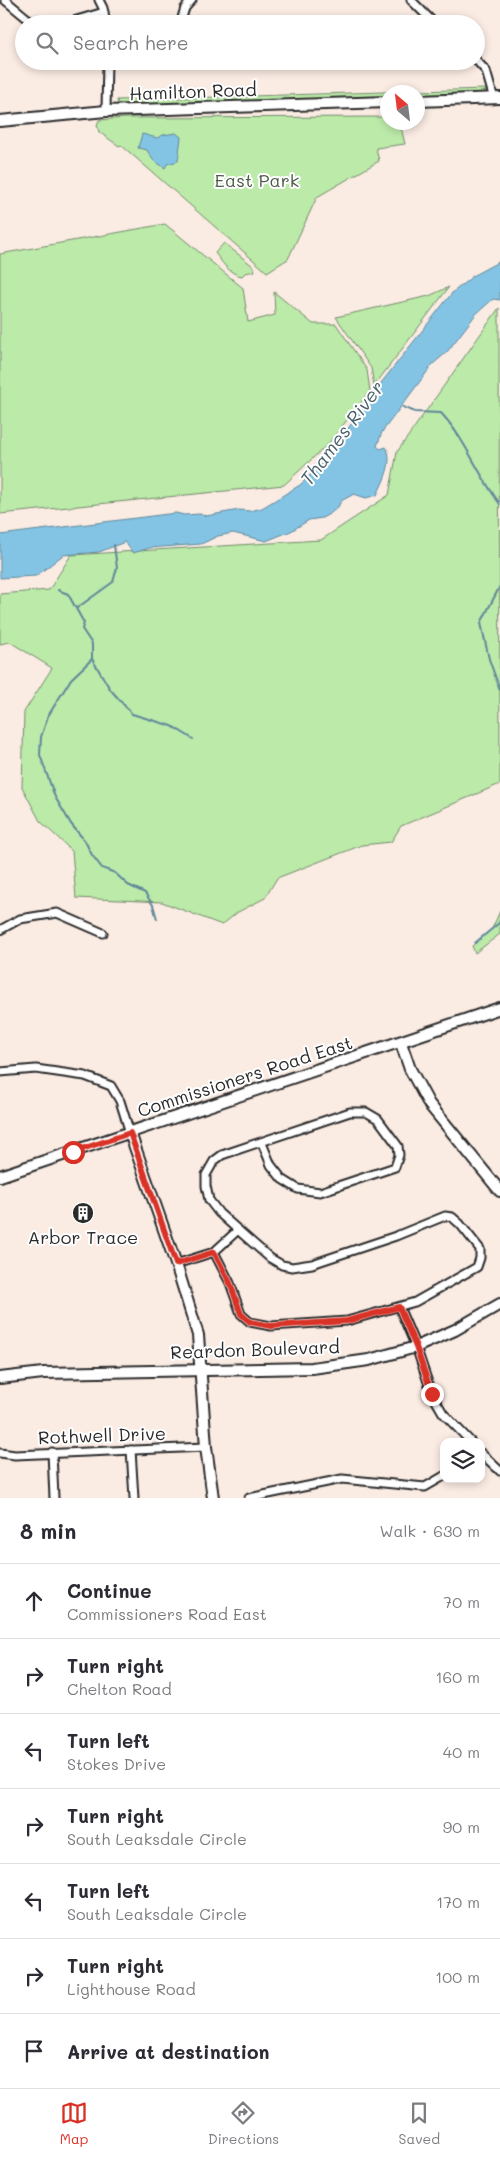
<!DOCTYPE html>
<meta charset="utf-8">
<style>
:root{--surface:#fff;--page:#f2f2f3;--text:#2b2b33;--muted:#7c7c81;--line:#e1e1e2;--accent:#d93025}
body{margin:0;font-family:Mali,sans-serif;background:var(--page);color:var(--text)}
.controls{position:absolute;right:15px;bottom:15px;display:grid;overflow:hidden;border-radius:10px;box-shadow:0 2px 8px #0003}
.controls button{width:45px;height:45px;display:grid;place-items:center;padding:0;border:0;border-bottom:1px solid var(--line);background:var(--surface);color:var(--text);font:25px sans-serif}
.compass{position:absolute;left:380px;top:85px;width:45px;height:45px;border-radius:50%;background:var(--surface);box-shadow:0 2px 8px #0003;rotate:332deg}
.stop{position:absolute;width:15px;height:15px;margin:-11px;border:4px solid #d93025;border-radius:50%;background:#fff}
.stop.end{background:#d93025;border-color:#fff;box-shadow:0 1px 5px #0008}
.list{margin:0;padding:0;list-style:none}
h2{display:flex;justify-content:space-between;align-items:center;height:65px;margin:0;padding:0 20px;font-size:21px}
h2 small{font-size:16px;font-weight:400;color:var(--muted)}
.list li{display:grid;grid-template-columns:32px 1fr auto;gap:15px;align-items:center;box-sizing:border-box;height:75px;padding:0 20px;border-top:1px solid var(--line)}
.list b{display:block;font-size:19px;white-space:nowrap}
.list p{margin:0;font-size:16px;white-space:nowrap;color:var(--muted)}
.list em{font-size:16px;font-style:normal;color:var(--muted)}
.icon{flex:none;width:28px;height:28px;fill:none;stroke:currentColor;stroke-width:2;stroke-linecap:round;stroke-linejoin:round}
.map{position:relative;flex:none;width:500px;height:1498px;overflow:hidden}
.search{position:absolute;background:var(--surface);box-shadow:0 2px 8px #0003;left:15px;right:15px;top:15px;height:55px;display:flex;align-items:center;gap:12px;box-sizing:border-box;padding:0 18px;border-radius:28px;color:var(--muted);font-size:19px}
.sheet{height:590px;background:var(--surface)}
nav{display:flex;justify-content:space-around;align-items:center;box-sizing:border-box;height:70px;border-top:1px solid var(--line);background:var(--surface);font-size:14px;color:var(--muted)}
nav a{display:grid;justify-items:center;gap:2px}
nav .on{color:var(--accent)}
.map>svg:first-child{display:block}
</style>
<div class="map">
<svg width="500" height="1498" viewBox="0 0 500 1498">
<rect width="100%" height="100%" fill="#faebe3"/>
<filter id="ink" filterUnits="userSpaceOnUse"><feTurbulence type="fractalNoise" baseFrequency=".02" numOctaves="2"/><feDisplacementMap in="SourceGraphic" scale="10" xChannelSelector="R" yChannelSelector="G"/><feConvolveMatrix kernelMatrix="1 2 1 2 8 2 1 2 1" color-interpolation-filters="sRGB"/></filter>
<g filter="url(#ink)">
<g fill="#bbeaa9" stroke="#738a6a">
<path d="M486 89 482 95 418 98V92H388L387 99 289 103 118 104 117 100Z"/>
<path d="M387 117 388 122 400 123 405 144 376 148 379 161 317 197 288 259 267 272 121 145 119 146 99 132 97 125 99 120 127 118Z"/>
<path d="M165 224 243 288 248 322 275 315 274 292 313 324H336L367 370 370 391 328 444 284 485 0 514V254Z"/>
<path d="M224 243 253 266 255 271 245 273 242 276C229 274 222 262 215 253Z"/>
<path d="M449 287 374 386 371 368 336 317 429 296Z"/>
<path d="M499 308 500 784 401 826 391 842 362 845 277 878 265 898 238 912 222 925 162 902 76 898 72 851 40 821 22 787 24 712 52 668 10 642 0 644V594L49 590 71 555 321 540 389 495 397 452Z"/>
<path d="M500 911V934L475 953 472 946 492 929Z"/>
</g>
<g fill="#83c4e4" stroke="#60879a">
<path d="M176 133 181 137 178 161 167 164 165 168 153 160 147 150 138 148 142 134 157 138 163 135Z"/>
<path d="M500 261V300L493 299 476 314 447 352 433 364 382 432 377 446 380 449 386 447C394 461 384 480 377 495L366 498 354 494 341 501 338 507 331 513 322 518 309 520 291 531 266 541 233 533 218 536 201 544 150 548 133 553 125 542 99 552 63 555 36 576 0 578V535L176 513 184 515 200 514 206 516 239 510 250 511 262 508 300 485 327 458 374 392 452 293 474 275Z"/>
</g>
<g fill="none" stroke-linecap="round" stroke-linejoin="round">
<g stroke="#60879a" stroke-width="2">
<path d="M403 407 415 412 441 413C466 440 478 475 500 504"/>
<path d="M500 586 481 623 489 659 500 690"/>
<path d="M58 590 68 594 84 623 82 629 92 644V659L71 679 48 716 41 737 40 755 55 797 71 824 85 841 92 855 102 868 115 873 128 885 145 893 153 905 157 919"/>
<path d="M77 608 113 582 117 568 114 545"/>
<path d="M92 659 110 689 132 714 172 726 193 739"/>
<path d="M475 943 499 923 500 920"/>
</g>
<g stroke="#2b2b2b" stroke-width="11">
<g id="street">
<path d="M5 0 34 24"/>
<path d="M99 0 103 8 106 24"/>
<path d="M411 0 435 24"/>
<path d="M63 24 104 12"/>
<path d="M180 24 185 8 192 0"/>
<path d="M476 60 486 71 494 99"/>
<path d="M106 111 107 61"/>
<path d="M0 930 20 919 57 913 103 933"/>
<path d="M0 1072 36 1069 85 1076 111 1086 120 1101 130 1133"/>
<path d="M214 1252 230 1283 241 1314 250 1322 271 1326 347 1321 415 1302 477 1267 480 1258V1249L460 1224 452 1217 445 1216 396 1236 312 1264 292 1267 282 1265 270 1258 238 1230 219 1213 209 1200 206 1186V1175L214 1161 222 1155 350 1112H366L378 1119 398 1146 399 1155 395 1167 320 1192 298 1189 282 1179 271 1165 262 1143"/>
<path d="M176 1264 214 1252 238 1230"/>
<path d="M399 1307 416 1347 432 1394 443 1413 471 1442"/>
<path d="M131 1450 134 1498"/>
<path d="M52 1452 54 1498"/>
<path d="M0 1453 15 1455 206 1447"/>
<path d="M481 1453 500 1471"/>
<path d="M249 1498 342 1479 425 1487 444 1476"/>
</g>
</g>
<g stroke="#2b2b2b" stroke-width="14">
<g id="secondary">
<path d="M418 101 500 98"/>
<path d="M0 121 106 111 388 102"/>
<path d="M401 1043 410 1069 429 1104 500 1191"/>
<path d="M130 1133 176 1264 198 1335 206 1447 213 1498"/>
<path d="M0 1176 500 1008"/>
<path d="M0 1378 43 1373 312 1368 369 1360 416 1347 455 1330 500 1304"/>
</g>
</g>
<use href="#street" stroke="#fff" stroke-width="7"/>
<use href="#secondary" stroke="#fff" stroke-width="10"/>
</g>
</g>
<g fill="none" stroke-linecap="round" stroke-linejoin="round" filter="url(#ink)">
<path stroke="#d93025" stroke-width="6" d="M73 1152 130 1133 176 1264 214 1252 230 1283 241 1314 250 1322 271 1326 347 1321 399 1307 416 1347 432 1394"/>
</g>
<defs>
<g id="building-disc" transform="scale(1.125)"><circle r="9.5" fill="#2b2b2b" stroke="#fff"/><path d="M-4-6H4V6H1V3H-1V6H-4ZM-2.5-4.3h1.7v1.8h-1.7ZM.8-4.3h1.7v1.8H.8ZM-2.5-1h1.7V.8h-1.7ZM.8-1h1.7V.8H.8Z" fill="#fff"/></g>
</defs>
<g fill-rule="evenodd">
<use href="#building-disc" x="83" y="1213"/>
</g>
<g text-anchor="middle" stroke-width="4" stroke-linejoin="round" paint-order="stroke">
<g font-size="18" fill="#2b2b2b" stroke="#fff">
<text transform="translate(193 92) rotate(-2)" y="6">Hamilton Road</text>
<text transform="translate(245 1077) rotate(-18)" y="6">Commissioners Road East</text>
<text transform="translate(255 1350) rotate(-2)" y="6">Reardon Boulevard</text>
<text transform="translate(102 1436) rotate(-2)" y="6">Rothwell Drive</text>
</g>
<g font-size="18" fill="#4f5b4a" stroke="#fff">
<text x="257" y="187">East Park</text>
</g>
<g font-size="18" fill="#2b2b2b" stroke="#fff">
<text x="83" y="1244">Arbor Trace</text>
</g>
<g font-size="19" font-style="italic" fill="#4a616c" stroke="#fff">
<text transform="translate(342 433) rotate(-53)" y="7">Thames River</text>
</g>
</g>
</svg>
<div class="controls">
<button><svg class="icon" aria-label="layers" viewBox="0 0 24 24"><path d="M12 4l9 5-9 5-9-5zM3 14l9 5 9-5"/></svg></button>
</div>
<svg class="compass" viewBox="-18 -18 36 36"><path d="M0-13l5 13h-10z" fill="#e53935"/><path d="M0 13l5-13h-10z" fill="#7c7c81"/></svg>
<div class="stop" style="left:73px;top:1152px"></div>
<div class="stop end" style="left:432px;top:1394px"></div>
<div class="search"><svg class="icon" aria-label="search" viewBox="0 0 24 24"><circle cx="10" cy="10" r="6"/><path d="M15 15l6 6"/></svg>Search here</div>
</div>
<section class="sheet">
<h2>8 min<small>Walk · 630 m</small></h2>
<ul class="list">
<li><svg class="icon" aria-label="ahead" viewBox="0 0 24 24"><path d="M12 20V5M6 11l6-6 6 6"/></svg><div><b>Continue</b><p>Commissioners Road East</p></div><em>70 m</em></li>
<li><svg class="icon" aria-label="right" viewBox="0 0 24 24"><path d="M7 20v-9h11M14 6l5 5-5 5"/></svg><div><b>Turn right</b><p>Chelton Road</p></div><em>160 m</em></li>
<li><svg class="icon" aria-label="left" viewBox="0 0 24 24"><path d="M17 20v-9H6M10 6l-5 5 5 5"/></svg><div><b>Turn left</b><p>Stokes Drive</p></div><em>40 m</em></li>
<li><svg class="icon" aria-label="right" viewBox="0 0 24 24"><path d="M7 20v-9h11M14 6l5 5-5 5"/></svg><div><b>Turn right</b><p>South Leaksdale Circle</p></div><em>90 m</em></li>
<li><svg class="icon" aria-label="left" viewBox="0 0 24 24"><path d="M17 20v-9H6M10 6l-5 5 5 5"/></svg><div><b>Turn left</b><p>South Leaksdale Circle</p></div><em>170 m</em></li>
<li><svg class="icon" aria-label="right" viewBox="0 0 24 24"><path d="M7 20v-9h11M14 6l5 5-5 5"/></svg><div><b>Turn right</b><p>Lighthouse Road</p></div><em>100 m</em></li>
<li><svg class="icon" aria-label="arrive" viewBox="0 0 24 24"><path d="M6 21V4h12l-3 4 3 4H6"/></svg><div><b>Arrive at destination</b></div></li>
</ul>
</section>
<nav>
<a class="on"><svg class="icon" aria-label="map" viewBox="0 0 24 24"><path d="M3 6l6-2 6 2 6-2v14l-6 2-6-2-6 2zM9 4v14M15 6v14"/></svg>Map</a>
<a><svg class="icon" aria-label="directions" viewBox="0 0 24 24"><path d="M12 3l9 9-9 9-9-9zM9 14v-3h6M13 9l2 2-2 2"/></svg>Directions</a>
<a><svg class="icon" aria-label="saved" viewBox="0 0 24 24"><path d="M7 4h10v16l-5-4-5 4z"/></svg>Saved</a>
</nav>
